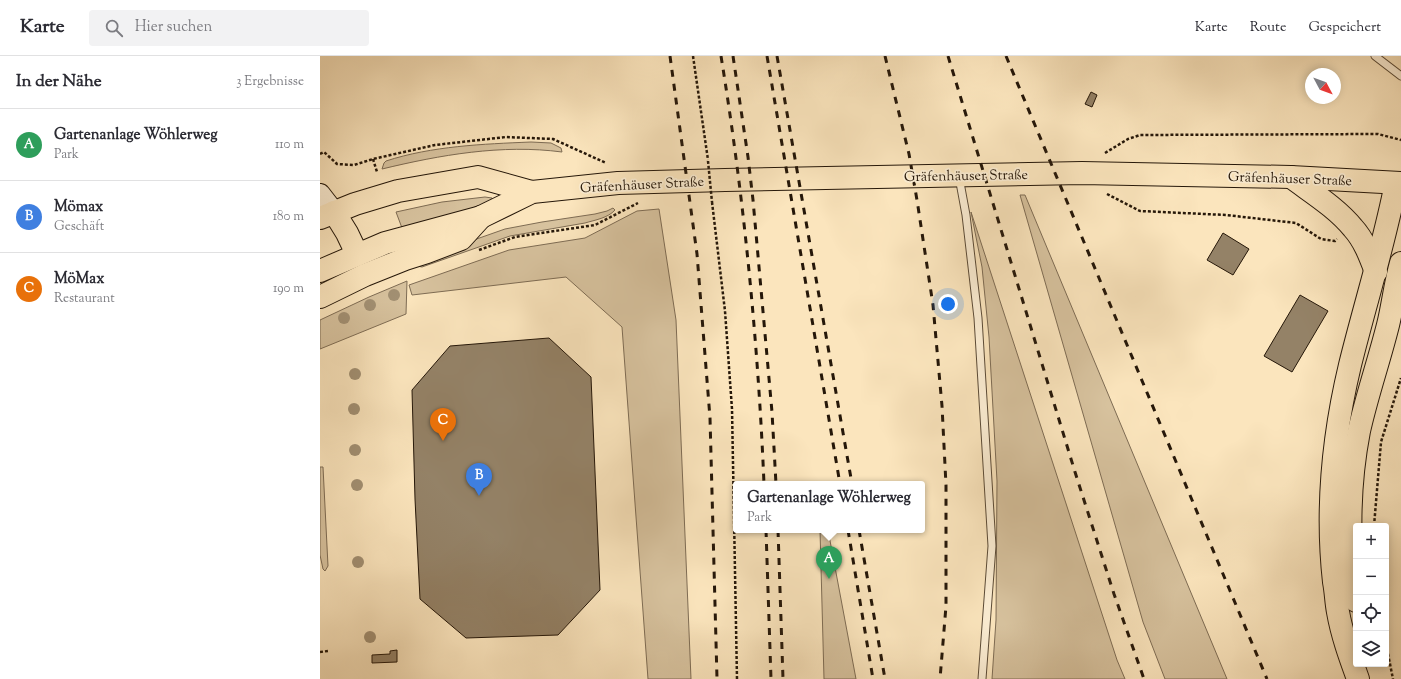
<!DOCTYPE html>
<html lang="de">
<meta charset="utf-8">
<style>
:root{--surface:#fff;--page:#f2f2f3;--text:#2b2b33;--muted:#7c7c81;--line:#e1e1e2;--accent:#d93025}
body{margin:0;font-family:"Sorts Mill Goudy",serif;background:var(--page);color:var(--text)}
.controls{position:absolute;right:12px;bottom:12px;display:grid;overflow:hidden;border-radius:4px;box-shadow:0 2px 10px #0003}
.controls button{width:36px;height:36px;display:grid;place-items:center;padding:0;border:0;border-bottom:1px solid var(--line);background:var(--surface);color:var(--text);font:20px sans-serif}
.compass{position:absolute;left:985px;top:12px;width:36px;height:36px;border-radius:50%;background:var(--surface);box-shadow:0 2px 10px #0003;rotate:131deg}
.you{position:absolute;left:628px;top:248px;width:14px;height:14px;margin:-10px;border:3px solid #fff;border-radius:50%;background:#1a73e8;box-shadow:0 0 0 6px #1a73e833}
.badge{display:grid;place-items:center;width:26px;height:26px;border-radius:50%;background:var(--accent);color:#fff;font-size:13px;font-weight:700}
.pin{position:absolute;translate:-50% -33px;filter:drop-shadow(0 1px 2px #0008)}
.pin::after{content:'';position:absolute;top:21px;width:14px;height:12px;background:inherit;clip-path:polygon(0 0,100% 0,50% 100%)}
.popup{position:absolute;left:413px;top:425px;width:192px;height:52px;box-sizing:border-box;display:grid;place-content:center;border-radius:4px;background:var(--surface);filter:drop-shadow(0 1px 3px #0005);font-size:13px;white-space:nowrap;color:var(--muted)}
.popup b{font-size:15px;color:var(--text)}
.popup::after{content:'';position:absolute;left:50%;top:100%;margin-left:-8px;border:8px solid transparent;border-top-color:var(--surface)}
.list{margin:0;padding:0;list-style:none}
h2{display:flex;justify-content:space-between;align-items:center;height:52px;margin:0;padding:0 16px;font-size:17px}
h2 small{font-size:13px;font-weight:400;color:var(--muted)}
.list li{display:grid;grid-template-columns:26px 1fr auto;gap:12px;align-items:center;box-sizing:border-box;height:72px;padding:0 16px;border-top:1px solid var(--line)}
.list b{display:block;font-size:15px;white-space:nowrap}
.list p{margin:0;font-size:13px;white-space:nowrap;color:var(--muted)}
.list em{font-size:13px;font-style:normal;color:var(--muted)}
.icon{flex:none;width:22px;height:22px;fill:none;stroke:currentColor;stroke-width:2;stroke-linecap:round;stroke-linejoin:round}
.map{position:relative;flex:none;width:1081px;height:623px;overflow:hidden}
header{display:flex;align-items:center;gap:24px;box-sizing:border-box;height:56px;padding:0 20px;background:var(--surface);border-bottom:1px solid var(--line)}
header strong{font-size:19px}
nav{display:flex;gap:22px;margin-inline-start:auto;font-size:14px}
.search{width:280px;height:36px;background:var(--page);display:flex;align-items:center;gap:10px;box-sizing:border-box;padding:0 14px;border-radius:4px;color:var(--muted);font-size:15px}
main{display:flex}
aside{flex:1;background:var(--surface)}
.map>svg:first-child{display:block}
</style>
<header>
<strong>Karte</strong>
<div class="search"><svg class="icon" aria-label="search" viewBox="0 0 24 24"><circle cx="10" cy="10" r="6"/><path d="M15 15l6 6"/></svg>Hier suchen</div>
<nav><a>Karte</a><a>Route</a><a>Gespeichert</a></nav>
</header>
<main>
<aside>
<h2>In der Nähe<small>3 Ergebnisse</small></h2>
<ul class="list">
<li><span class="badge" style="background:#2e9e5b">A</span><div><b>Gartenanlage Wöhlerweg</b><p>Park</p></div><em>110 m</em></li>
<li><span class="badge" style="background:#3f7fe0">B</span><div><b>Mömax</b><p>Geschäft</p></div><em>180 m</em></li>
<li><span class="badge" style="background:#e8710a">C</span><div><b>MöMax</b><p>Restaurant</p></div><em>190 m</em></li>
</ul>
</aside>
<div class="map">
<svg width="1081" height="623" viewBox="0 0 1081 623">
<rect width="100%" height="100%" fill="#fbe5bd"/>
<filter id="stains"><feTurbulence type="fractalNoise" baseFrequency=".005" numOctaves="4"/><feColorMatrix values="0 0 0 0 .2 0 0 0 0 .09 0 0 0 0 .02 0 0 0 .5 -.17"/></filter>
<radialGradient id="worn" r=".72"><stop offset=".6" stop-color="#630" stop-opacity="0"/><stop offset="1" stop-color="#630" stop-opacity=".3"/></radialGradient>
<g fill="#d7c29e" stroke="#7e6c54">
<path d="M211 86 231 87 241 92 242 96C182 88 120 99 62 113L64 107 66 105C112 90 163 88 211 86Z"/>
<path d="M700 139H705L907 623H845L823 566Z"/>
<path d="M165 141 172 142V144L170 148 82 172 76 156 122 146Z"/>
<path d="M293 152 295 154C288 162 275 164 265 167L190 180 102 211 97 210 94 205 185 173 222 166 275 158 287 155Z"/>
<path d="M339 153 356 264 371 623H328L302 271 246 221 92 239 89 229 189 194 265 182 317 155Z"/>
<path d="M651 156 797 604 805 623H672L676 564 677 425 669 281 662 211Z"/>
<path d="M87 225 86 258 0 293V264L49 241Z"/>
<path d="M0 411H3L8 510 5 515 3 513 0 499Z"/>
<path d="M500 474H508L536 623H504Z"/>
</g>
<g fill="#948267" stroke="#251709">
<path d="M771 36 777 39 772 51 765 48Z"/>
<path d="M903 177 929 193 913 219 887 204Z"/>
<path d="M980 239 1008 255 972 316 944 300Z"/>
<path d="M229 282 271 321 280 534 238 579 146 582 100 543 95 443 92 334 130 290Z"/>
<path d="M77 594V606L52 607V599L70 598V595Z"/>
</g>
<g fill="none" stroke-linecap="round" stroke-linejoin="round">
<g stroke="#5a4a36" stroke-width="9">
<g id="lane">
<path d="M1055 0 1081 20"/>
<path d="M639 121 646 159 658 262 672 490 662 623"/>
</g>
</g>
<g stroke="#251709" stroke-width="22">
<path id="secondary" d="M0 138 14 156"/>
</g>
<g stroke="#251709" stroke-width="24">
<g id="primary">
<path d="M971 121C991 136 1017 152 1033 172 1044 184 1050 200 1056 216"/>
<path d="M14 156 27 177 37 198"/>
<path d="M0 162 35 148 78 135 158 121 212 136"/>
<path d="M0 215 65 187 161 161 212 136 298 127 405 124 762 117 971 121 1081 127"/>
<path d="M0 241 45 219 85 203 107 196 141 183 161 161"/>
<path d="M1036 545C1028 488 1028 432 1039 375 1047 339 1059 305 1068 269 1073 249 1075 228 1081 207"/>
<path d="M1038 623C1030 601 1022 579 1018 556 1016 546 1016 536 1014 526 1006 454 1013 380 1030 309 1045 248 1064 189 1076 127"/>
</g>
</g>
<g stroke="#251709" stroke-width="2.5" stroke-dasharray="3 2" stroke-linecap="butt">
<path d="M373 0 388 104"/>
<path d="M785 97 808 83 820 79 1058 78 1081 84"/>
<path d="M0 98 4 96 17 108 34 109 53 103 115 89 186 81 233 83 286 107"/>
<path d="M53 103 57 116"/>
<path d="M787 138 820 155 906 159 976 167 1001 183 1015 185 1017 183"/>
<path d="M392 146 405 255 412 353 417 623"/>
<path d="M159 194 195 181 275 169 318 147"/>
<path d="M1054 470 1061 386 1081 322"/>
<path d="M1066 588 1073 623"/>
<path d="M0 596 8 595"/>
</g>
<use href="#lane" stroke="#fceed4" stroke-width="7"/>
<use href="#secondary" stroke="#fceed4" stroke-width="20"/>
<use href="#primary" stroke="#fbe5bd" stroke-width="22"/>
<g stroke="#251709" stroke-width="3" stroke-dasharray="7 7" stroke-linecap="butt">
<path d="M350 0 377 198 390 362 397 623"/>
<path d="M401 0C424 142 438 285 444 428"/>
<path d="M413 0 428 101 433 144 452 356 456 428"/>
<path d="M447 0 520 428"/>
<path d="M457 0 532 428"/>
<path d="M565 0 589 98 597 144 613 249 622 350 626 429V550L620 623"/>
<path d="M628 0 755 416 794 538 824 623"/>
<path d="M686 0 947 623"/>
<path d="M446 474 451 623"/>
<path d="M458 474 463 623"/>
<path d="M528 474 553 623"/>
<path d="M539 474 565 623"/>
</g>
<path stroke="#251709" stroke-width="2.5" stroke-dasharray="3 2" stroke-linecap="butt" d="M388 105 392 146"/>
</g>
<g fill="#a29073">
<circle cx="74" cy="239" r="6"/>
<circle cx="50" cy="249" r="6"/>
<circle cx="24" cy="262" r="6"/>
<circle cx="35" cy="318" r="6"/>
<circle cx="34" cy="353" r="6"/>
<circle cx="35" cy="394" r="6"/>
<circle cx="37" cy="429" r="6"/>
<circle cx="38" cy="506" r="6"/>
<circle cx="50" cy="581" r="6"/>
</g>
<g text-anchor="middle" stroke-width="3.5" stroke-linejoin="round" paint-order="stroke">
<g font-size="14" fill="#251709" stroke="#fceed4">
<text transform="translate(646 119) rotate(-1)" y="5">Gräfenhäuser Straße</text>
<text transform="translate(970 122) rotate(2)" y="5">Gräfenhäuser Straße</text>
<text transform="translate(322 128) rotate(-3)" y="5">Gräfenhäuser Straße</text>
</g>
</g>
<rect width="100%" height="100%" filter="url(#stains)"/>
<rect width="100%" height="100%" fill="url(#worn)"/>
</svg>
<div class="controls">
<button>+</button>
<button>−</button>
<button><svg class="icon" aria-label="locate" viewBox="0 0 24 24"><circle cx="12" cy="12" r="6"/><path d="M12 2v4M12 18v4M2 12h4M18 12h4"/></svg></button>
<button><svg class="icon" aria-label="layers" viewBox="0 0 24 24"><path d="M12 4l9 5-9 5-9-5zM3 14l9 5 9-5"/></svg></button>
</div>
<svg class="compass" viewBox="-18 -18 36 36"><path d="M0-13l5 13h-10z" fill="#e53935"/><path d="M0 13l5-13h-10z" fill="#7c7c81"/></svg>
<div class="you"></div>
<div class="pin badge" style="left:509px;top:523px;background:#2e9e5b">A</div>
<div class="popup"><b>Gartenanlage Wöhlerweg</b>Park</div>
<div class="pin badge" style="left:159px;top:440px;background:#3f7fe0">B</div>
<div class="pin badge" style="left:123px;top:385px;background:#e8710a">C</div>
</div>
</main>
